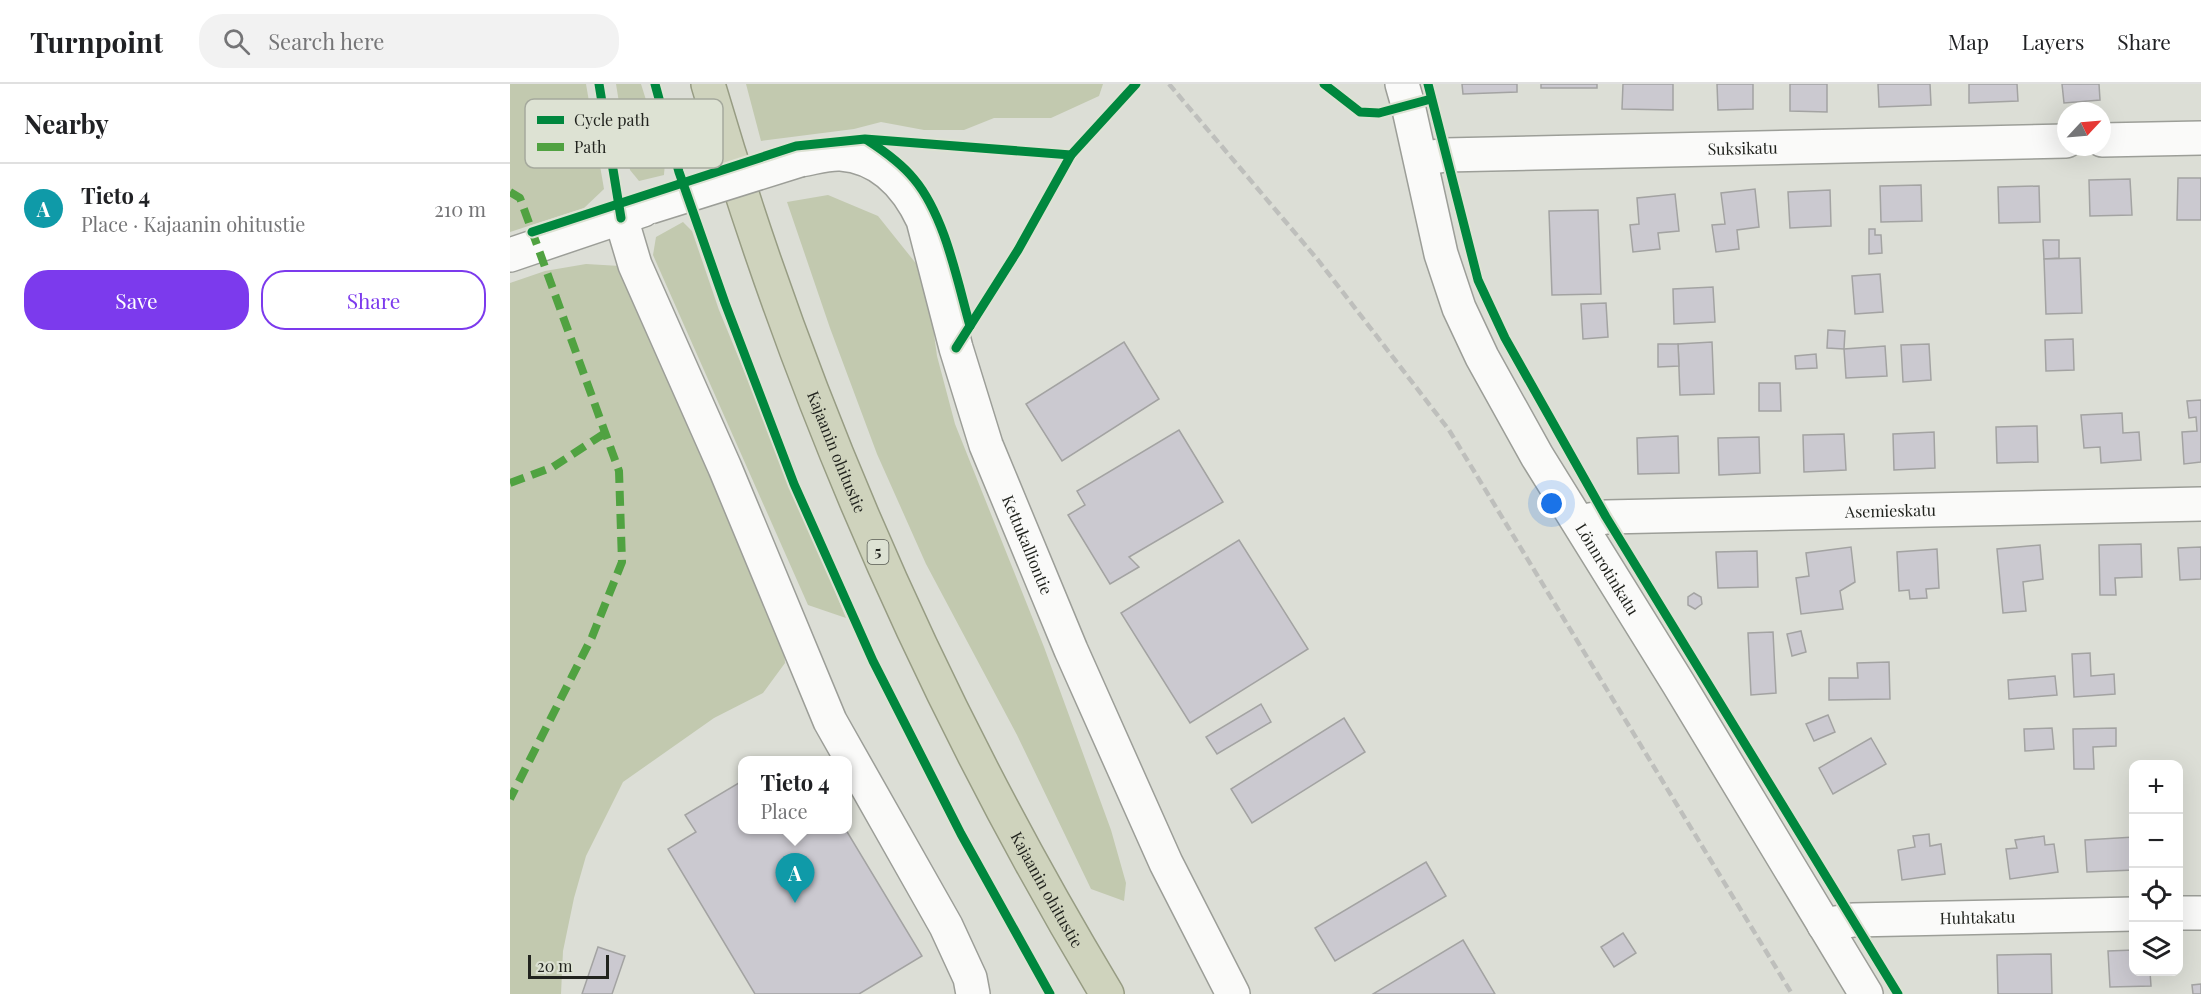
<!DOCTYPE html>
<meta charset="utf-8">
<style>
:root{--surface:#fff;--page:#f2f2f2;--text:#202124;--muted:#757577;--line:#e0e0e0;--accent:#7c3aed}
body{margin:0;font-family:"Playfair Display",serif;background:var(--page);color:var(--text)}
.controls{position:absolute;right:18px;bottom:18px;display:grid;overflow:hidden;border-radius:12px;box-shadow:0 6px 24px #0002}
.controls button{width:54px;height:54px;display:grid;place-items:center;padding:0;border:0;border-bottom:2px solid var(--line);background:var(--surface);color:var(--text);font:30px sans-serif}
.compass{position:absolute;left:1547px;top:18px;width:54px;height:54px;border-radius:50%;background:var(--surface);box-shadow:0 6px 24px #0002;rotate:64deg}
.scale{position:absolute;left:18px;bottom:15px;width:81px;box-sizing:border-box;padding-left:6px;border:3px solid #21231e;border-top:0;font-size:16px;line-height:21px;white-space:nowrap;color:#21231e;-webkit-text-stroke:4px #dde2d3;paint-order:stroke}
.you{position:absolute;left:1042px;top:420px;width:21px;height:21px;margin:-15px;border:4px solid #fff;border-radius:50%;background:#1a73e8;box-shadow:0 0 0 9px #1a73e833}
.badge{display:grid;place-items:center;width:39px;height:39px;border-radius:50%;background:var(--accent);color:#fff;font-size:20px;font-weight:700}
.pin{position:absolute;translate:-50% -50px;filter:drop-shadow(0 2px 3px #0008)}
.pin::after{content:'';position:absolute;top:32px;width:21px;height:18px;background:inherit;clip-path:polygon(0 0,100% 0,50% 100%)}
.popup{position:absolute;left:228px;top:672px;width:114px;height:78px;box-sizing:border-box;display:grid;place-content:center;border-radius:12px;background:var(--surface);filter:drop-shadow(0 2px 4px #0005);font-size:20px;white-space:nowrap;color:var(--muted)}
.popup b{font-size:22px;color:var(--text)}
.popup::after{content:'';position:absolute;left:50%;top:100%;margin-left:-12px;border:12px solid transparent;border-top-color:var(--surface)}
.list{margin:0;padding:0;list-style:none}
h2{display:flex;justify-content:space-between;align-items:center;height:78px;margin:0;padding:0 24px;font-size:26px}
h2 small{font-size:20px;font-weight:400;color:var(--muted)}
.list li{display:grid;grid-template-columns:39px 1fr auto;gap:18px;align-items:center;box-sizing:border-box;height:90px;padding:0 24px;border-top:2px solid var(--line)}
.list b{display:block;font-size:22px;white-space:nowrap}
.list p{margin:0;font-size:20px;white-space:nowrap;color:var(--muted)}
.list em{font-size:20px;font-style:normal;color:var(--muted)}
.actions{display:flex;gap:12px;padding:18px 24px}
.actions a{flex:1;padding:14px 0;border:2px solid var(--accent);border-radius:24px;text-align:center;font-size:21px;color:var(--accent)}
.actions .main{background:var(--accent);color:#fff}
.icon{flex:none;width:33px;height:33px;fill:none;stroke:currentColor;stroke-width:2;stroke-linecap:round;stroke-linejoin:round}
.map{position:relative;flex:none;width:1691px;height:910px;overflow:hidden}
header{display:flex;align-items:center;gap:36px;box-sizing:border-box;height:84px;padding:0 30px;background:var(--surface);border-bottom:2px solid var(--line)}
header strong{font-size:28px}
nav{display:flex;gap:33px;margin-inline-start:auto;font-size:21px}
.search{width:420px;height:54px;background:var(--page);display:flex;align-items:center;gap:15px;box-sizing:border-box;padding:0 21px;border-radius:24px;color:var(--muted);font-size:22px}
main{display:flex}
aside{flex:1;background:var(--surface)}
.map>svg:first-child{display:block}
</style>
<header>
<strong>Turnpoint</strong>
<div class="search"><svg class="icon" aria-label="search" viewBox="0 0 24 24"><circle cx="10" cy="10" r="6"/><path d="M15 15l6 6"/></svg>Search here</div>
<nav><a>Map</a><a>Layers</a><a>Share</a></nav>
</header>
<main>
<aside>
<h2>Nearby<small></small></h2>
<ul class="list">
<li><span class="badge" style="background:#0f9aa8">A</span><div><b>Tieto 4</b><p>Place · Kajaanin ohitustie</p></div><em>210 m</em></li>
</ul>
<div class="actions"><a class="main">Save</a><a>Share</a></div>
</aside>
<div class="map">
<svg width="1691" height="910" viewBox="0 0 1691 910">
<rect width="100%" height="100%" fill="#dcded6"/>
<g fill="#c2c9af">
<path d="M0 0H76L94 105 74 124 0 148Z"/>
<path d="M106 0H131L155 77 154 91 129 97 120 86Z"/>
<path d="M236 0H593L589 12 541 34H484L454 46H414L371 38 344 45 251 57Z"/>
<path d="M318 111 368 132 416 192 427 272 445 340 534 563 601 746 616 799 614 817 581 805 507 651 416 480 367 370 320 244 277 118Z"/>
<path d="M173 138 182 147 209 226 336 534 298 521 143 171 146 153Z"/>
<path d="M76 180 110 182 273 553 275 579 253 609 204 634 113 698 76 772 64 814 53 867 51 910H0V199L35 187Z"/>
</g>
<g fill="#cbc9d0" stroke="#a3a3a2" stroke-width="1.5">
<path d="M952 0H1007V8L953 10Z"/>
<rect x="1031" y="0" width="56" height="4"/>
<path d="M1113 0H1163V26L1112 25Z"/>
<path d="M1207 0H1243V25L1208 26Z"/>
<path d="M1280 0H1317V28L1280 27Z"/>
<path d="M1368 0H1420L1421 21 1369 23Z"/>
<path d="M1459 0H1507L1508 17 1459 19Z"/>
<path d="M1552 0H1589L1590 16 1554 19Z"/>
<path d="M1668 94H1691V136H1667Z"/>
<path d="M1620 95 1622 131 1580 132 1579 96Z"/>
<path d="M1411 101 1412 137 1371 138 1370 102Z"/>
<path d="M1529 102 1530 138 1489 139 1488 103Z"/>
<path d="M1245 105 1249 143 1227 146 1229 165 1206 168 1202 141 1215 140 1211 109Z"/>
<path d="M1320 106 1321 142 1280 144 1278 108Z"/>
<path d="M1165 110 1169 147 1148 149 1150 165 1123 168 1120 141 1129 140 1127 114Z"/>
<path d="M1088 126 1091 210 1042 211 1039 127Z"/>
<path d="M1359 145H1365V151H1371L1372 169 1359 170Z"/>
<path d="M1533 156H1549V174L1534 175Z"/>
<path d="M1570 174 1572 229 1536 230 1534 175Z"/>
<path d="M1370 190 1373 228 1345 230 1342 192Z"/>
<path d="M1203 203 1205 238 1164 240 1163 205Z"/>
<path d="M1096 219 1098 253 1073 255 1071 220Z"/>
<path d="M1318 246 1335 247 1334 265 1317 264Z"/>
<path d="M1563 255 1564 286 1536 287 1535 256Z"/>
<path d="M614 258 649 315 552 377 516 320Z"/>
<path d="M1202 258 1204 310 1170 311 1168 260Z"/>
<path d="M1148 260H1168L1169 282 1148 283Z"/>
<path d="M1419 260 1421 296 1393 298 1391 261Z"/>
<path d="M1375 262 1377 292 1336 294 1334 265Z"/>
<path d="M1306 270 1307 284 1286 285 1285 272Z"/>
<path d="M1249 299H1270L1271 327H1249Z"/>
<path d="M1691 316V378L1674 380 1672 348 1687 347 1686 333 1679 334 1677 317Z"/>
<path d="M1612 329 1613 349 1629 348 1631 376 1591 379 1590 363 1574 364 1571 331Z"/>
<path d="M1527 342 1528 378 1487 379 1486 343Z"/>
<path d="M669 346 713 418 619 473 629 483 600 500 558 431 575 421 567 407Z"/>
<path d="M1424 348 1425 384 1384 386 1383 350Z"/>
<path d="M1334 350 1336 386 1294 388 1293 351Z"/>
<path d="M1168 352 1169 389 1128 390 1127 354Z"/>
<path d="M1249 353 1250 389 1209 391 1208 354Z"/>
<path d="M729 456 798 565 680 639 611 529Z"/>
<path d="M1631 460 1632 493 1605 494 1606 511H1590L1589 461Z"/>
<path d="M1530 461 1533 495 1513 498 1516 527 1493 529 1487 465Z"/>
<path d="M1341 463 1345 498 1330 507 1333 525 1291 530 1286 494 1299 492 1296 469Z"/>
<path d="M1691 463V495L1670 496 1668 464Z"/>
<path d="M1427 465 1429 504 1416 505 1417 514 1400 515 1399 506 1389 507 1387 468Z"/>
<path d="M1247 467 1248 503 1208 504 1206 468Z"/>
<path d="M1184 509 1191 513 1192 520 1185 525 1178 521V513Z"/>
<path d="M1291 547 1296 568 1282 572 1277 550Z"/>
<path d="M1263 548 1266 609 1241 611 1238 549Z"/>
<path d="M1580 569 1581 592 1604 590 1605 610 1564 613 1562 570Z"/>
<path d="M1379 578 1380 615 1319 616V594H1348L1347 579Z"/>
<path d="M1545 592 1547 611 1499 615 1498 596Z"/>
<path d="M751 620 761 638 707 670 696 653Z"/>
<path d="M1318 631 1325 648 1304 657 1296 640Z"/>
<path d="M834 634 855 668 742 739 721 705Z"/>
<path d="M1542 644 1544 665 1515 667 1514 645Z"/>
<path d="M1606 644V662L1583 663 1584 685H1564L1563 645Z"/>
<path d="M1361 654 1376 680 1323 710 1309 684Z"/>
<path d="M232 697V746H336L412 872 349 910H245L158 765 186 748 175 731Z"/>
<path d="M1419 750 1420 762 1431 760 1435 790 1392 796 1388 766 1405 763 1403 752Z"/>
<path d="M1534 752 1535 761 1544 760 1548 788 1500 795 1496 765 1507 764 1505 756Z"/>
<path d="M1624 753V786L1577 788 1575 756Z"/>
<path d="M916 778 936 812 825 877 805 844Z"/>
<path d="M1113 849 1126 869 1104 883 1091 863Z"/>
<path d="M953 856 985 910H863Z"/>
<path d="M88 863 115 872 102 910H72Z"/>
<path d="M1624 866V888H1640L1641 902 1600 903 1598 867Z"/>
<path d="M1541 870 1542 910H1488L1487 871Z"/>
<path d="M1691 900V910H1683L1682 901Z"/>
</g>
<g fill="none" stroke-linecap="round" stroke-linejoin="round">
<g stroke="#9c9e98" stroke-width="36">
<g id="minor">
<path id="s1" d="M892 0 898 21 931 170 949 224 972 273 1027 372 1168 599 1356 910"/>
<path d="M1592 56 1691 54"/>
<path id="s2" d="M911 75 935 71 1556 57"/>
<path id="s3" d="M290 76C303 74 319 69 331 70 372 73 397 102 413 136L446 264 476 361 561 566 656 779 723 910"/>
<path d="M111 134 125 181 215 384 320 637 436 842 460 894 463 910"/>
<path d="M0 171 133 126"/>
<path id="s4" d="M1069 438 1096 433 1691 420"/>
<path d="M1668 829H1691"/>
<path id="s5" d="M1314 841 1343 836 1624 830"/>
</g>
</g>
<g stroke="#979c83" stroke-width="36">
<g id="highway">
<path id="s6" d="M198 0C291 318 426 626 597 910"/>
</g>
</g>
<use href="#minor" stroke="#fafaf9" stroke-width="33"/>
<use href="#highway" stroke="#cfd3bd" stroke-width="33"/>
<path stroke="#bebfbc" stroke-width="4.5" stroke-dasharray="9 4.5" stroke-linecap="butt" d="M659 0 808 176 939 346 1282 910"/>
<g stroke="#9c9e98" stroke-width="36" stroke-linecap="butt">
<path id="minor-bridge" d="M140 123 290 76"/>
</g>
<use href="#minor-bridge" stroke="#fafaf9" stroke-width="33"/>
<g stroke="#50a241" stroke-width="8" stroke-dasharray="15 8" stroke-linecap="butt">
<path d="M0 108 10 114 109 387 112 478 82 553 0 715"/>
<path d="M0 399 43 383 95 349"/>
</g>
<g stroke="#dde2d3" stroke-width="13">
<g id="cycleway">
<path d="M89 0 111 134"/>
<path d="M145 0 169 88 215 219 284 400 363 577 451 750 540 910"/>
<path d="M814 0 850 28 869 29 921 15"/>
<path d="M918 0 968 196 995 254 1096 433 1388 910"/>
<path d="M357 56C374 67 391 79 404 95 435 132 447 196 460 242"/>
<path d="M22 148 286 62 355 55 561 71"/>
<path d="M446 264 508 166 561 71 626 0"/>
</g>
</g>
<use href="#cycleway" stroke="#00873e" stroke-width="9"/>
</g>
<g text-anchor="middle" stroke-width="5" stroke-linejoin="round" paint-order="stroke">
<rect fill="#dde2d3" stroke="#595c54" stroke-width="1.5" x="357.5" y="456" width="21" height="24" rx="4.5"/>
<g font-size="15" font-weight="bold" fill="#21231e">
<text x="368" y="473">5</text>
</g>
<g font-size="16" fill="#21231e" stroke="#dde2d3">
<text dy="6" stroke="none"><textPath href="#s2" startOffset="322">Suksikatu</textPath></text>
<text dy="6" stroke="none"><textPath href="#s6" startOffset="390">Kajaanin ohitustie</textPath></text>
<text dy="6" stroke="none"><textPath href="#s4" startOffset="312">Asemieskatu</textPath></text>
<text dy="6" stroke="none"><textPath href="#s3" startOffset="494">Kettukalliontie</textPath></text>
<text dy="6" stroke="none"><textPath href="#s1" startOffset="532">Lönnrotinkatu</textPath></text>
<text dy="6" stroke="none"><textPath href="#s6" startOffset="876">Kajaanin ohitustie</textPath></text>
<text dy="6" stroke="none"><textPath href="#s5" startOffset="154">Huhtakatu</textPath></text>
</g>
</g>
<rect x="15" y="15" width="198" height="69" rx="9" fill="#dde2d3" stroke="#a5a99d" stroke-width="1.5"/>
<rect x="27" y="32" width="27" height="8" fill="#00873e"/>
<rect x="27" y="59" width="27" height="8" fill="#50a241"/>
<g font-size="16" fill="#21231e">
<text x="64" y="42">Cycle path</text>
<text x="64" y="69">Path</text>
</g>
</svg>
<div class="controls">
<button>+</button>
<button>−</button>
<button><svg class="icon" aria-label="locate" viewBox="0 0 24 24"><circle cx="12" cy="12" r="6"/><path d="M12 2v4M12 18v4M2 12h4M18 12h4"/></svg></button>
<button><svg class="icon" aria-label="layers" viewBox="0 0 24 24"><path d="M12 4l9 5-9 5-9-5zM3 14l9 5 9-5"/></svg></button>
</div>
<svg class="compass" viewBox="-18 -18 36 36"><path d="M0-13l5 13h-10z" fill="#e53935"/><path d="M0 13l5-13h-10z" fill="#757577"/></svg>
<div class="scale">20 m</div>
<div class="you"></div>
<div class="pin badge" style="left:285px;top:819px;background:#0f9aa8">A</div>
<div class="popup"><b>Tieto 4</b>Place</div>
</div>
</main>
